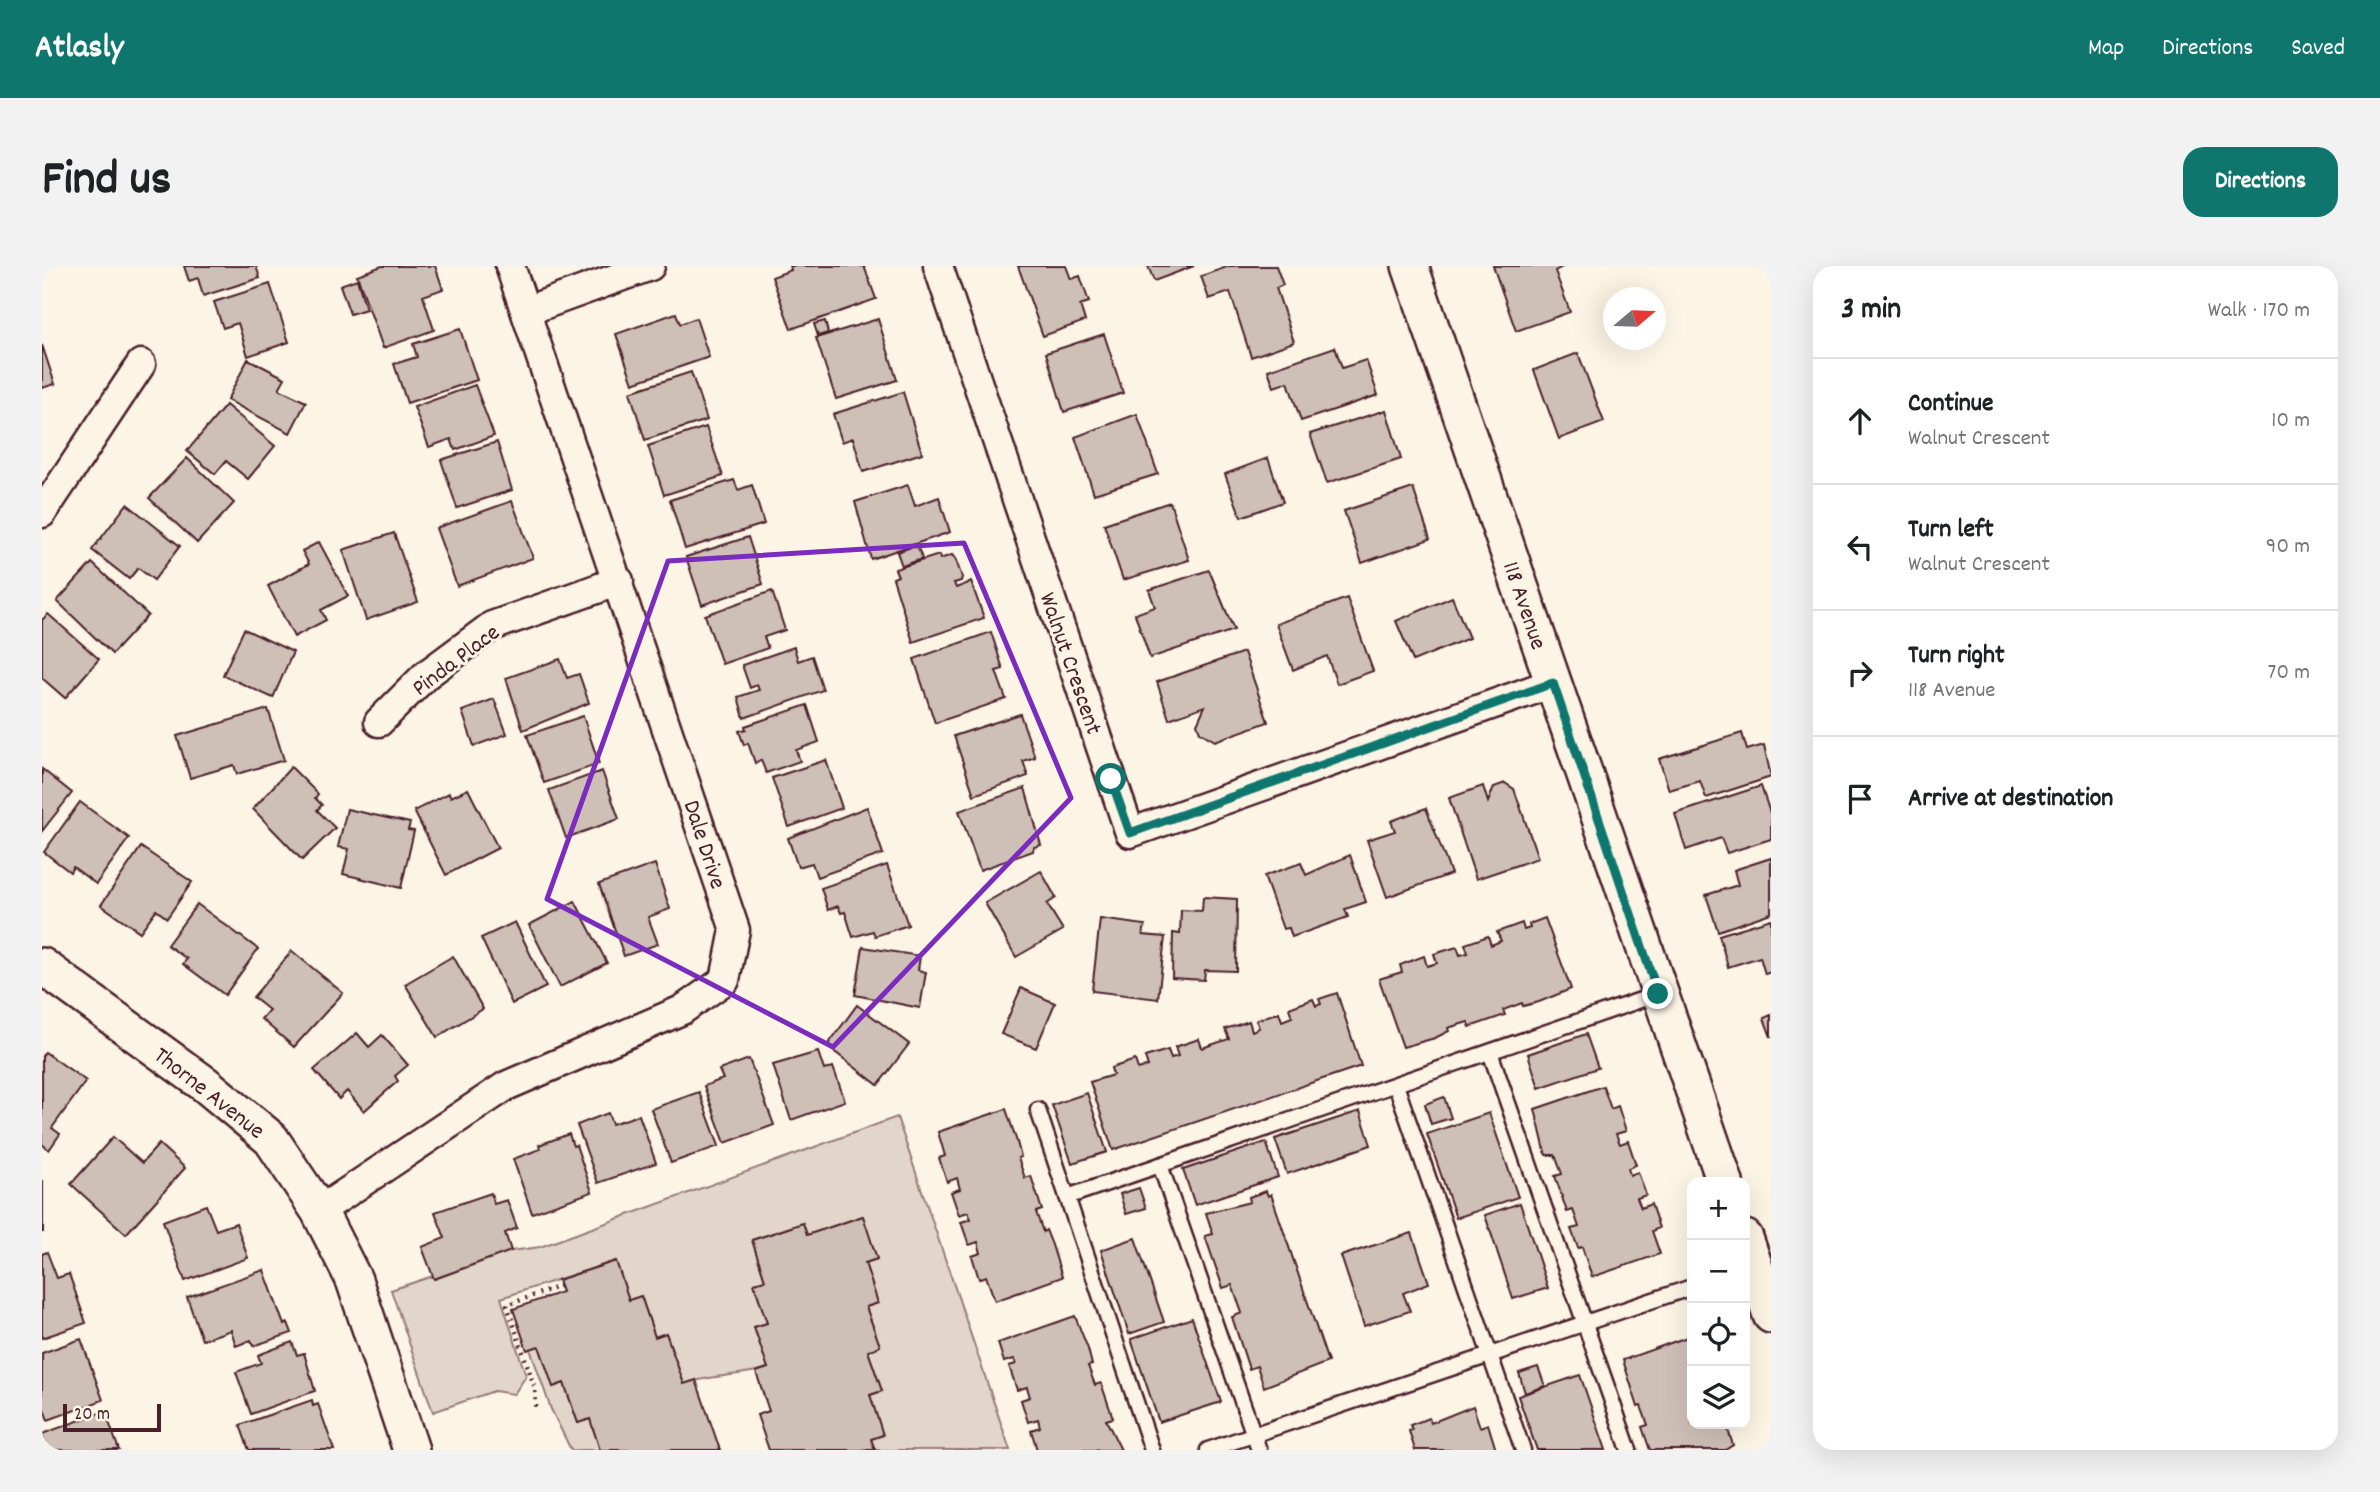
<!DOCTYPE html>
<meta charset="utf-8">
<style>
:root{--surface:#fff;--page:#f2f2f2;--text:#202124;--muted:#757577;--line:#e0e0e0;--accent:#0f766e}
body{margin:0;font-family:Dekko,sans-serif;background:var(--page);color:var(--text)}
.controls{position:absolute;right:21px;bottom:21px;display:grid;overflow:hidden;border-radius:14px;box-shadow:0 7px 28px #0002}
.controls button{width:63px;height:63px;display:grid;place-items:center;padding:0;border:0;border-bottom:2px solid var(--line);background:var(--surface);color:var(--text);font:35px sans-serif}
.compass{position:absolute;left:1561px;top:21px;width:63px;height:63px;border-radius:50%;background:var(--surface);box-shadow:0 7px 28px #0002;rotate:71deg}
.scale{position:absolute;left:21px;bottom:18px;width:98px;box-sizing:border-box;padding-left:7px;border:4px solid #4a1f2b;border-top:0;font-size:19px;line-height:24px;white-space:nowrap;color:#4a1f2b;-webkit-text-stroke:5px #fcf5e5;paint-order:stroke}
.stop{position:absolute;width:21px;height:21px;margin:-16px;border:5px solid #0f766e;border-radius:50%;background:#fff}
.stop.end{background:#0f766e;border-color:#fff;box-shadow:0 2px 7px #0008}
.list{margin:0;padding:0;list-style:none}
h2{display:flex;justify-content:space-between;align-items:center;height:91px;margin:0;padding:0 28px;font-size:30px}
h2 small{font-size:23px;font-weight:400;color:var(--muted)}
.list li{display:grid;grid-template-columns:46px 1fr auto;gap:21px;align-items:center;box-sizing:border-box;height:126px;padding:0 28px;border-top:2px solid var(--line)}
.list b{display:block;font-size:26px;white-space:nowrap}
.list p{margin:0;font-size:23px;white-space:nowrap;color:var(--muted)}
.list em{font-size:23px;font-style:normal;color:var(--muted)}
.icon{flex:none;width:38px;height:38px;fill:none;stroke:currentColor;stroke-width:2;stroke-linecap:round;stroke-linejoin:round}
.map{position:relative;flex:none;width:1729px;height:1184px;overflow:hidden;border-radius:21px}
header{display:flex;align-items:center;gap:42px;box-sizing:border-box;height:98px;padding:0 35px;background:var(--accent);color:#fff}
header strong{font-size:33px}
nav{display:flex;gap:38px;margin-inline-start:auto;font-size:24px}
.intro{display:flex;align-items:center;justify-content:space-between;box-sizing:border-box;height:168px;padding:0 42px}
h1{margin:0;font-size:49px}
.button{padding:18px 32px;border-radius:21px;background:var(--accent);color:#fff;font-size:24px;font-weight:700}
main{display:flex;gap:42px;padding:0 42px}
aside{flex:1;background:var(--surface);border-radius:21px;box-shadow:0 7px 28px #0002}
.map>svg:first-child{display:block}
</style>
<header>
<strong>Atlasly</strong>
<nav><a>Map</a><a>Directions</a><a>Saved</a></nav>
</header>
<div class="intro"><h1>Find us</h1><a class="button">Directions</a></div>
<main>
<div class="map">
<svg width="1729" height="1184" viewBox="0 0 1729 1184">
<rect width="100%" height="100%" fill="#fcf5e5"/>
<filter id="ink" filterUnits="userSpaceOnUse"><feTurbulence type="fractalNoise" baseFrequency=".0143" numOctaves="2"/><feDisplacementMap in="SourceGraphic" scale="14" xChannelSelector="R" yChannelSelector="G"/><feConvolveMatrix kernelMatrix="1 2 1 2 8 2 1 2 1" color-interpolation-filters="sRGB"/></filter>
<g filter="url(#ink)">
<g fill="#e2d5ca" stroke="#967a7a" stroke-width="2">
<path d="M855 851 968 1184H833L829 1173 841 1169 828 1129 840 1125 826 1085 838 1080 824 1041 836 1037 823 997 835 993 820 950 765 969 760 957 710 974 723 1014 712 1018 725 1057 712 1062 726 1102C698 1111 670 1108 642 1118L624 1067 613 1071 599 1030 587 1034 573 995 459 1032 484 1110 472 1128 452 1125 391 1146 349 1024 391 1010 393 1013 469 985 498 981Z"/>
<path d="M497 1080 512 1121 522 1117 536 1157 548 1153 558 1184H529L509 1143 488 1083Z"/>
</g>
<g fill="#cfc0b7" stroke="#4a1f2b" stroke-width="2">
<path d="M142 0H214L218 12 161 30 156 12 147 15Z"/>
<path d="M340 0H393L401 23 381 30 392 64 341 82 315 9Z"/>
<path d="M748 0H822L834 33 749 63 730 11 749 4Z"/>
<path d="M976 0H1024L1029 13 1038 10 1047 36 1038 39 1043 55 1001 70Z"/>
<path d="M1106 0H1152L1112 15Z"/>
<path d="M1188 0H1234L1241 19 1234 22 1252 76 1209 91 1188 26 1167 33 1159 10Z"/>
<path d="M1451 0H1522L1513 5 1528 46 1474 65Z"/>
<path d="M315 13 324 43 308 48 298 19Z"/>
<path d="M228 18 247 76 206 90 196 57 181 62 172 36Z"/>
<path d="M634 47 638 58 654 52 667 91 591 117 574 68Z"/>
<path d="M836 53 855 114 794 133 774 72Z"/>
<path d="M783 55 786 67 776 70 772 58Z"/>
<path d="M418 63 435 114 365 137 352 98 375 91 371 78Z"/>
<path d="M1062 68 1081 127 1022 146 1004 87Z"/>
<path d="M0 79 13 118 0 122Z"/>
<path d="M1293 81 1300 102 1324 94 1336 129 1259 155 1246 116 1232 121 1226 104Z"/>
<path d="M1536 87 1562 156 1517 173 1492 104Z"/>
<path d="M206 93 243 112 237 123 264 136 248 167 185 134Z"/>
<path d="M649 106 665 154 603 174 588 126Z"/>
<path d="M433 119 452 170 413 184 409 173 387 181 372 141Z"/>
<path d="M861 126 880 187 821 206 811 172 800 176 791 148Z"/>
<path d="M184 139 233 180 206 213 184 195 173 208 145 185Z"/>
<path d="M1344 144 1359 193 1285 217 1268 168Z"/>
<path d="M1095 148 1116 208 1052 228 1033 171Z"/>
<path d="M664 161 681 210 622 229 606 180Z"/>
<path d="M455 176 470 224 415 242 399 194Z"/>
<path d="M145 192 192 237 155 277 107 232Z"/>
<path d="M1226 192 1241 236 1199 251 1183 208Z"/>
<path d="M692 214 696 224 710 219 722 258 643 283 628 234Z"/>
<path d="M866 219 873 240 897 231 908 266 829 293 813 236Z"/>
<path d="M1371 222 1388 273 1320 297 1302 245Z"/>
<path d="M470 235 491 292 415 320 394 262Z"/>
<path d="M1128 236 1147 294 1081 314 1062 258Z"/>
<path d="M85 238 138 280 112 314 96 302 87 313 50 284Z"/>
<path d="M352 267 376 336 324 354 301 284Z"/>
<path d="M706 271 721 318 660 339 644 291Z"/>
<path d="M277 276 306 330 279 344 284 354 252 371 226 320 267 298 260 285Z"/>
<path d="M875 279 880 293 860 300 855 286Z"/>
<path d="M897 289 898 293 910 289 913 292 920 311 919 315 912 317 914 322 929 316 942 352 871 376 851 312 856 310 853 303Z"/>
<path d="M50 297 106 349 70 388 15 335Z"/>
<path d="M1167 304 1192 364 1108 392 1093 348 1113 341 1107 324Z"/>
<path d="M730 325 743 364 722 371 726 382 680 398 663 349Z"/>
<path d="M1410 331 1427 372 1371 395 1354 355Z"/>
<path d="M1305 332 1331 405 1295 418 1285 390 1251 404 1234 358Z"/>
<path d="M6 348 57 393 23 432 0 412V354Z"/>
<path d="M202 363 251 386 231 432 181 409Z"/>
<path d="M949 366 961 403 954 405 964 433 893 457 872 393Z"/>
<path d="M752 381 756 395 770 390 781 424 702 452 696 431 717 424 715 419 708 422 700 399Z"/>
<path d="M1202 386 1226 456 1173 475 1158 466 1155 458 1163 440 1127 453 1115 416Z"/>
<path d="M518 393 525 412 537 408 547 437 481 464 464 412Z"/>
<path d="M452 433 465 468 432 480 420 445Z"/>
<path d="M765 439 777 476 754 484 758 495 724 507 719 494 713 497 706 477 702 479 697 465 704 463 703 460Z"/>
<path d="M226 443 242 494 195 508 192 499 148 512 135 470Z"/>
<path d="M978 448 993 491 981 495 986 510 932 529 912 470Z"/>
<path d="M541 450 557 498 502 517 485 469Z"/>
<path d="M1700 467 1705 484 1722 479 1729 511 1664 532 1658 515 1627 524 1617 493Z"/>
<path d="M784 494 800 542 747 561 730 512Z"/>
<path d="M249 501 276 528 273 532 280 539 275 544 293 562 260 594 211 543Z"/>
<path d="M0 503 30 527 0 565Z"/>
<path d="M560 505 577 553 524 572 507 524Z"/>
<path d="M1463 517 1472 523 1496 592 1434 613 1407 532 1441 520 1446 536 1452 521Z"/>
<path d="M1719 520 1729 550V573L1685 587 1679 572 1644 584 1633 548Z"/>
<path d="M983 522 999 579 992 581 991 585 938 604 917 545Z"/>
<path d="M426 523 456 582 404 609 372 545 407 527 409 531Z"/>
<path d="M38 536 87 572 54 618 31 601 28 606 2 586Z"/>
<path d="M825 541 841 588 775 611 770 597 756 601 746 572Z"/>
<path d="M1384 542 1409 608 1345 631 1325 574 1353 565 1349 555Z"/>
<path d="M305 543 368 557 366 564 372 565 359 622 301 608 307 583 296 581Z"/>
<path d="M99 581 150 616 125 652 114 644 98 666 59 639Z"/>
<path d="M1308 589 1324 636 1303 643 1306 651 1250 671 1247 662 1241 663 1222 610 1259 597 1264 609Z"/>
<path d="M1729 592V647L1676 665 1664 629 1696 619 1692 604Z"/>
<path d="M613 598 628 643 606 651 616 678 582 690 557 618Z"/>
<path d="M845 599 866 659 833 670 831 665 811 671 803 646 799 647 796 640 786 644 779 622Z"/>
<path d="M999 605 1014 632 1005 638 1021 664 974 691 943 637Z"/>
<path d="M1161 631 1195 633 1194 705 1163 704 1162 714 1130 712 1131 667 1138 668 1139 644 1160 645Z"/>
<path d="M533 635 565 697 518 721 487 659Z"/>
<path d="M155 638 216 683 183 729 141 698 145 693 125 679Z"/>
<path d="M1503 652 1529 723 1497 736 1481 740 1480 737 1461 744 1463 749 1428 761 1426 756 1406 762 1407 765 1393 772 1361 781 1337 713 1360 706 1358 699 1382 690 1385 700 1395 697 1392 688 1415 681 1418 689 1426 687 1423 678 1446 670 1449 679 1459 675 1455 666 1480 657 1482 664 1488 662 1487 658Z"/>
<path d="M1058 653 1103 659 1101 669 1123 671 1116 733 1050 725Z"/>
<path d="M1729 653V706L1723 708 1718 691 1686 701 1677 669Z"/>
<path d="M473 656 504 721 470 738 439 672Z"/>
<path d="M821 681 878 690 876 704 884 706 878 742 813 729Z"/>
<path d="M250 685 301 727 252 781 219 753 227 744 211 731Z"/>
<path d="M411 690 441 743 395 771 363 718Z"/>
<path d="M979 722 1013 737 994 782 959 768Z"/>
<path d="M1295 727 1319 800 1071 884 1048 816 1071 809 1069 802 1093 794 1096 803 1106 800 1103 791 1126 784 1129 792 1136 790 1133 781 1157 773 1160 782 1187 773 1183 763 1207 755 1210 765 1217 762 1214 754 1237 746 1240 755 1250 751 1247 742 1271 733 1274 740 1279 738 1277 733Z"/>
<path d="M815 739 867 778 836 819 785 780Z"/>
<path d="M1729 749V771L1722 752Z"/>
<path d="M315 767 327 781 340 769 366 799 353 810 356 815 322 845 305 825 297 833 272 804Z"/>
<path d="M1544 768 1556 802 1497 822 1486 788Z"/>
<path d="M3 786 44 815 10 862 18 868 7 884 0 878V790Z"/>
<path d="M776 786 782 804 791 801 803 835 749 854 731 799Z"/>
<path d="M707 793 732 859 683 877 662 820 681 813 677 804Z"/>
<path d="M1561 820 1569 843 1576 840 1584 865 1574 868 1578 878 1586 875 1594 899 1586 902 1588 909 1596 906 1604 929 1595 932 1599 942 1609 938 1617 962 1610 965 1618 988 1550 1011 1540 981 1536 982 1529 963 1537 961 1531 944 1525 946 1513 910 1520 908 1513 889H1504L1493 843Z"/>
<path d="M657 826 677 880 629 897 609 843Z"/>
<path d="M1045 827 1065 886 1030 897 1010 839Z"/>
<path d="M1402 831 1409 852 1389 858 1383 838Z"/>
<path d="M964 843 975 876 979 891 976 892 983 912 989 910 1000 944 994 946 1001 966 1004 964 1010 979 1020 1011 953 1035 944 1010 937 1013 930 990 939 987 936 976 927 979 919 956 929 953 926 946 917 949 909 926 918 923 915 912 905 916 897 892 903 890 896 866Z"/>
<path d="M1318 845 1329 879 1245 908 1233 873Z"/>
<path d="M566 847 570 858 597 849 614 897 556 917 535 859Z"/>
<path d="M1447 847 1476 931 1414 952 1385 868Z"/>
<path d="M527 868 531 880 534 879 550 926 490 947 471 893 498 883 497 879Z"/>
<path d="M71 871 100 897 117 878 143 902 84 968 29 918Z"/>
<path d="M1224 876 1236 911 1153 939 1141 904Z"/>
<rect x="0" y="915" width="1" height="51"/>
<path d="M1097 922 1104 942 1084 948 1078 928Z"/>
<path d="M1224 925 1226 930 1229 928 1286 1096 1222 1121 1215 1100 1207 1103 1190 1051 1200 1047 1190 1019 1181 1022 1163 970 1171 968 1164 947 1208 936 1207 931Z"/>
<path d="M449 927 452 938 465 934 475 962 463 967 469 985 392 1013 380 981 403 972 393 946Z"/>
<path d="M1478 937 1506 1022 1471 1033 1443 949Z"/>
<path d="M164 939 174 964 194 957 206 992 143 1015 121 955Z"/>
<path d="M821 950 835 993 823 997 836 1037 824 1041 838 1080 826 1085 840 1125 828 1129 841 1169 829 1173 833 1184H727L715 1149 727 1145 714 1106 726 1102 712 1061 725 1057 712 1017 723 1014 710 974 761 957 765 969Z"/>
<path d="M1370 967 1387 1017 1361 1027 1368 1045 1322 1060 1299 990Z"/>
<path d="M1093 972 1122 1056 1087 1068 1059 984Z"/>
<path d="M5 986 15 1012 27 1008 44 1057 0 1072V988Z"/>
<path d="M574 995 587 1034 599 1030 613 1071 624 1067 642 1118 654 1114 678 1184H558L548 1153 536 1157 522 1117 511 1121 497 1080 485 1084 471 1043 520 1026 516 1014Z"/>
<path d="M222 1004 242 1059 246 1057 250 1067 211 1080 209 1074 194 1080 189 1064 160 1074 145 1031Z"/>
<path d="M1033 1050 1046 1083 1050 1099 1046 1100 1053 1119 1059 1117 1071 1152 1064 1154 1079 1184H995L989 1164 998 1161 996 1153 986 1156 979 1134 988 1131 985 1121 975 1124 967 1100 974 1098 972 1093 962 1096 956 1077Z"/>
<path d="M1150 1052 1179 1136 1117 1156 1089 1073Z"/>
<path d="M1648 1070 1650 1158H1684L1691 1179 1683 1184H1608L1600 1161 1606 1159 1599 1140 1596 1141 1581 1094Z"/>
<path d="M39 1073 61 1134 6 1154 0 1138V1087Z"/>
<path d="M250 1076 255 1089 262 1087 273 1125 209 1148 194 1106 219 1097 216 1089Z"/>
<path d="M1496 1101 1503 1120 1483 1127 1477 1107Z"/>
<path d="M1538 1109 1564 1184H1495L1476 1130Z"/>
<path d="M270 1134 271 1140 276 1138 292 1184H207L198 1159Z"/>
<path d="M1431 1140 1438 1161 1446 1158 1454 1184H1373L1367 1165 1370 1164 1368 1159 1387 1152 1389 1157Z"/>
<path d="M63 1145 77 1184H5L0 1168Z"/>
</g>
<g fill="none" stroke-linecap="round" stroke-linejoin="round">
<g stroke="#4a1f2b" stroke-width="19">
<g id="service">
<path d="M1448 786 1587 1184"/>
<path d="M1354 819 1481 1184"/>
<path d="M996 844 1110 1184"/>
<path d="M1025 931 1118 899"/>
<path d="M1166 1184 1650 1021"/>
<path d="M1217 1184 1118 899 1616 728"/>
</g>
</g>
<g stroke="#4a1f2b" stroke-width="33">
<g id="minor">
<path d="M896 0 1088 567 1511 417"/>
<path d="M484 45 608 0"/>
<path d="M0 247 99 98"/>
<path d="M337 456 384 409 450 360 577 315"/>
<path d="M277 945 464 820 640 744 683 714 693 664 468 0"/>
</g>
</g>
<g stroke="#4a1f2b" stroke-width="40">
<g id="tertiary">
<path d="M1368 0 1683 916"/>
<path d="M0 700 164 819 229 873 277 945 312 1014 369 1184"/>
<path d="M1703 972 1729 1049"/>
</g>
</g>
<path stroke="#4a1f2b" stroke-width="4.5" stroke-dasharray="2 5" stroke-linecap="butt" d="M494 1141 493 1122 465 1039 518 1020"/>
<use href="#service" stroke="#fcf5e5" stroke-width="14"/>
<use href="#minor" stroke="#fcf5e5" stroke-width="28"/>
<use href="#tertiary" stroke="#fcf5e5" stroke-width="35"/>
</g>
</g>
<g fill="none" stroke-linecap="round" stroke-linejoin="round" filter="url(#ink)">
<path stroke="#0f766e" stroke-width="9" d="M1069 513 1088 567 1511 417 1616 728"/>
</g>
<path fill="none" stroke="#7b2cbf" stroke-width="5" stroke-linejoin="round" d="M922 277 1029 532 791 781 505 633 626 295Z"/>
<g text-anchor="middle" stroke-width="6" stroke-linejoin="round" paint-order="stroke">
<g font-size="24" fill="#4a1f2b" stroke="#fcf5e5">
<text transform="translate(1484 339) rotate(71)" y="8">118 Avenue</text>
<text transform="translate(413 393) rotate(-37)" y="8">Pinda Place</text>
<text transform="translate(1030 397) rotate(71)" y="8">Walnut Crescent</text>
<text transform="translate(664 578) rotate(72)" y="8">Dale Drive</text>
<text transform="translate(168 826) rotate(38)" y="8">Thorne Avenue</text>
</g>
</g>
</svg>
<div class="controls">
<button>+</button>
<button>−</button>
<button><svg class="icon" aria-label="locate" viewBox="0 0 24 24"><circle cx="12" cy="12" r="6"/><path d="M12 2v4M12 18v4M2 12h4M18 12h4"/></svg></button>
<button><svg class="icon" aria-label="layers" viewBox="0 0 24 24"><path d="M12 4l9 5-9 5-9-5zM3 14l9 5 9-5"/></svg></button>
</div>
<svg class="compass" viewBox="-18 -18 36 36"><path d="M0-13l5 13h-10z" fill="#e53935"/><path d="M0 13l5-13h-10z" fill="#757577"/></svg>
<div class="scale">20 m</div>
<div class="stop" style="left:1069px;top:513px"></div>
<div class="stop end" style="left:1616px;top:728px"></div>
</div>
<aside>
<h2>3 min<small>Walk · 170 m</small></h2>
<ul class="list">
<li><svg class="icon" aria-label="ahead" viewBox="0 0 24 24"><path d="M12 20V5M6 11l6-6 6 6"/></svg><div><b>Continue</b><p>Walnut Crescent</p></div><em>10 m</em></li>
<li><svg class="icon" aria-label="left" viewBox="0 0 24 24"><path d="M17 20v-9H6M10 6l-5 5 5 5"/></svg><div><b>Turn left</b><p>Walnut Crescent</p></div><em>90 m</em></li>
<li><svg class="icon" aria-label="right" viewBox="0 0 24 24"><path d="M7 20v-9h11M14 6l5 5-5 5"/></svg><div><b>Turn right</b><p>118 Avenue</p></div><em>70 m</em></li>
<li><svg class="icon" aria-label="arrive" viewBox="0 0 24 24"><path d="M6 21V4h12l-3 4 3 4H6"/></svg><div><b>Arrive at destination</b></div></li>
</ul>
</aside>
</main>
